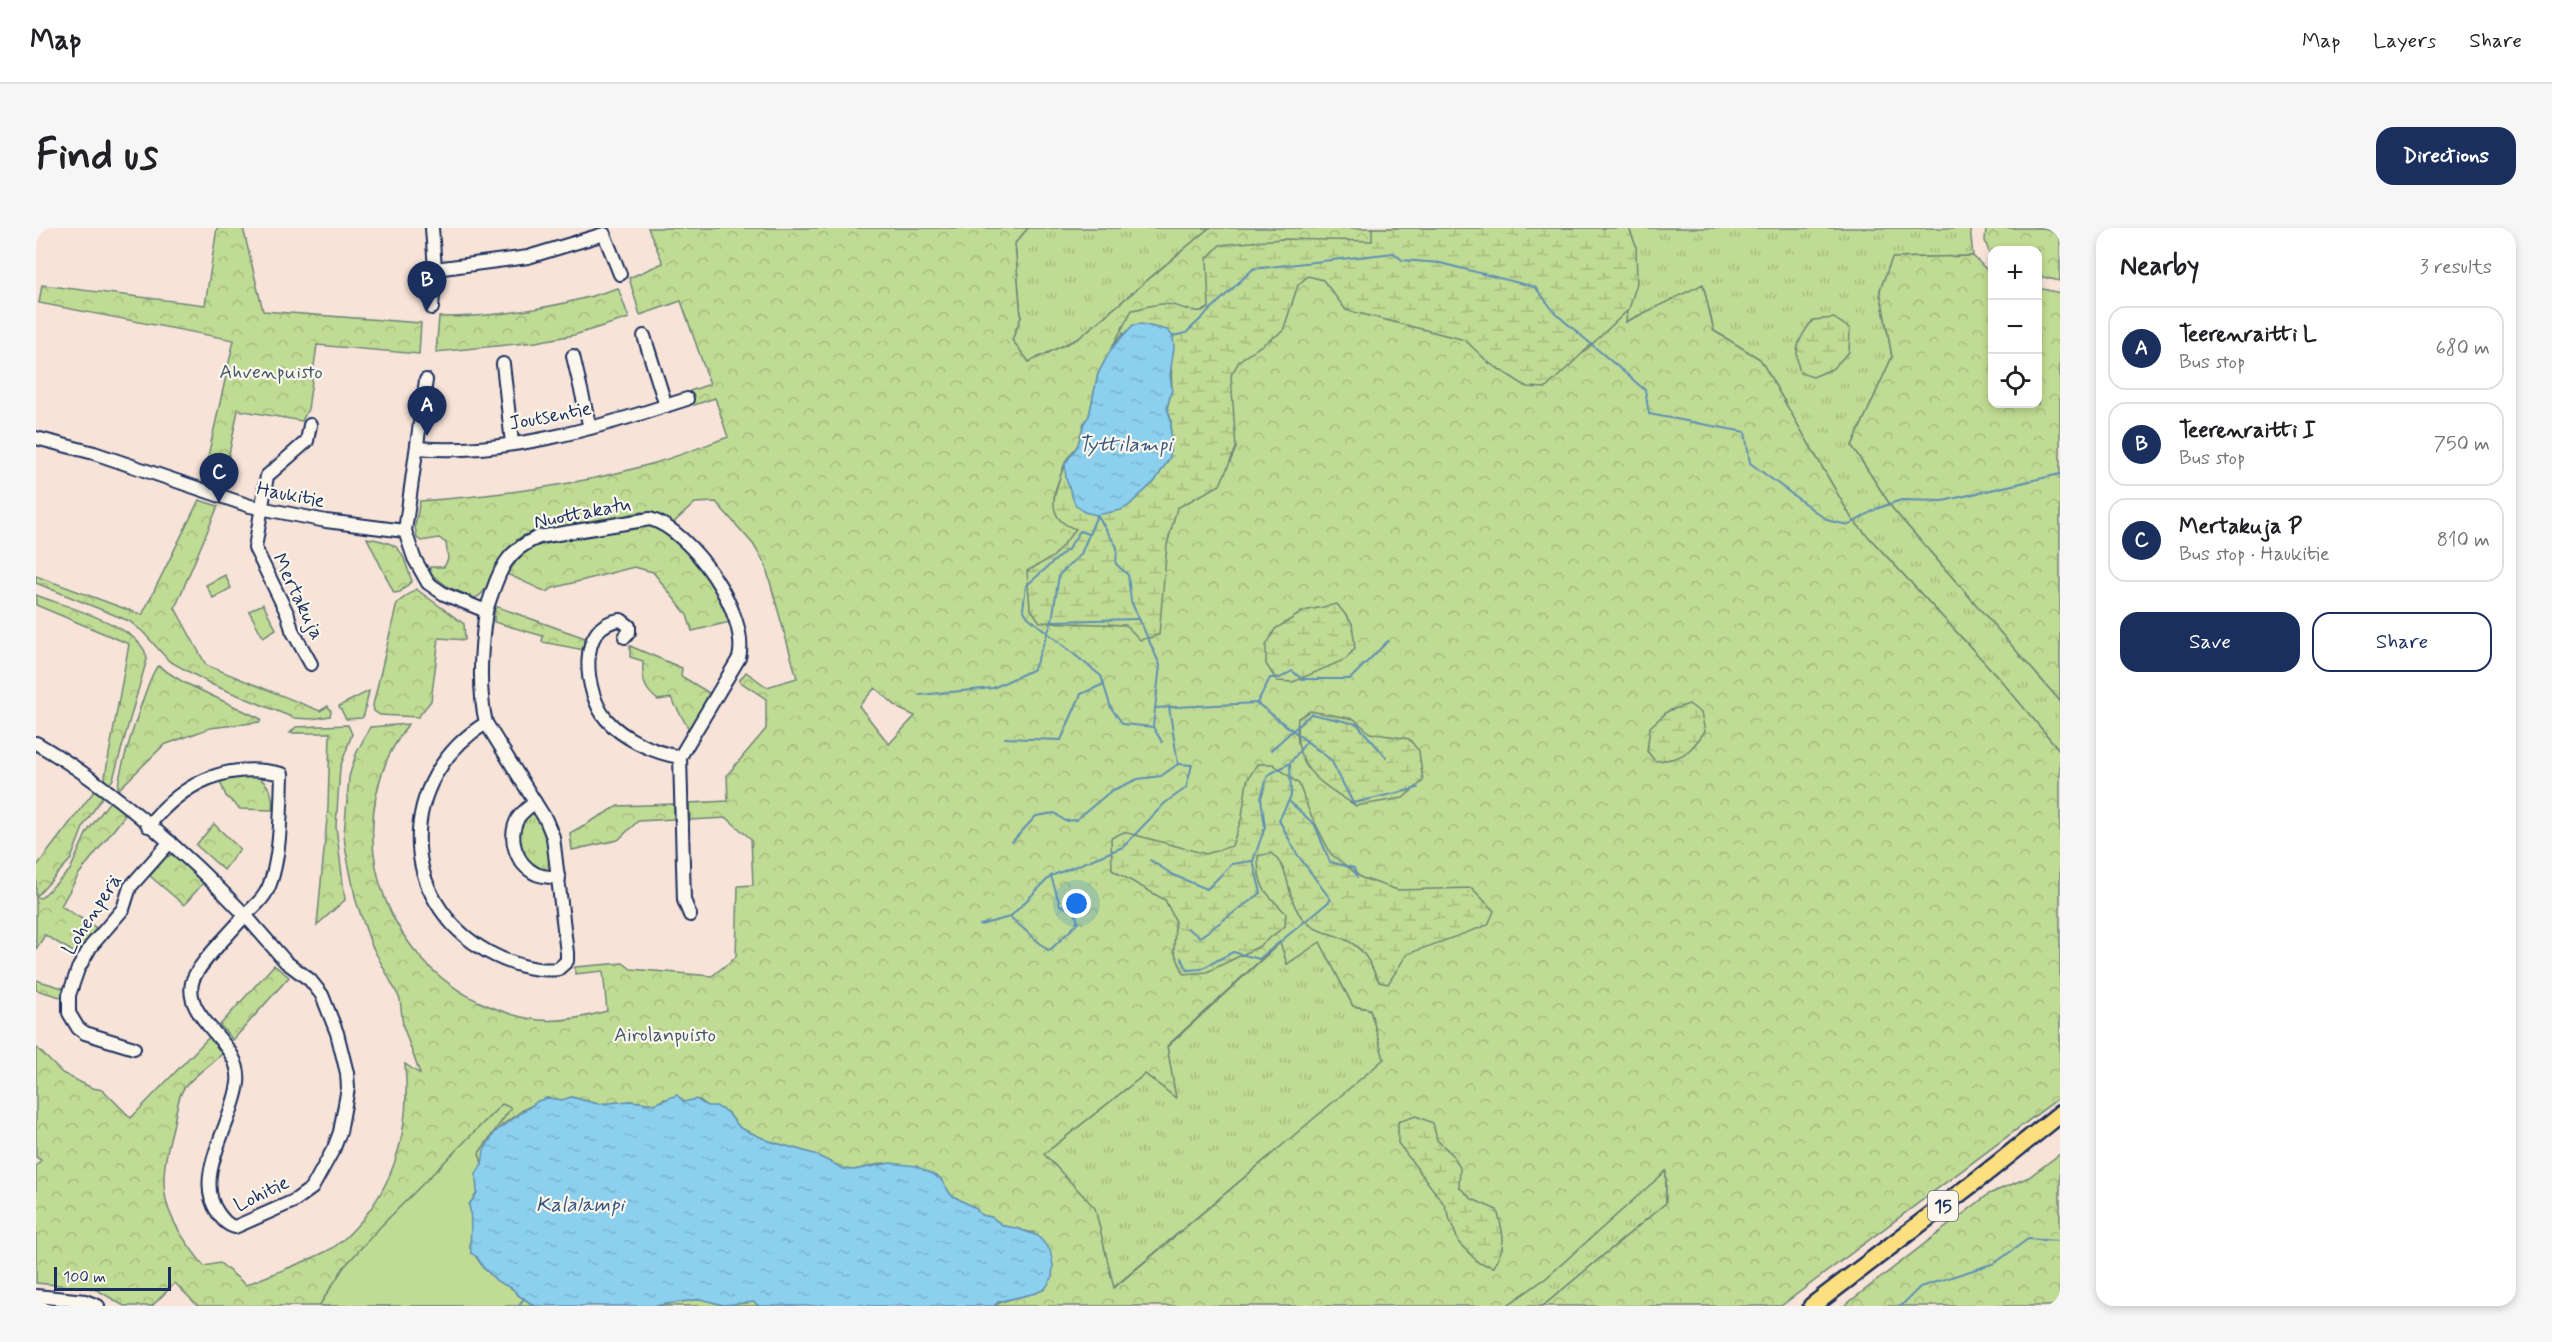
<!DOCTYPE html>
<meta charset="utf-8">
<style>
:root{--surface:#fff;--page:#f6f6f6;--text:#202124;--muted:#757577;--line:#e0e0e0;--accent:#1b2f5e}
body{margin:0;font-family:Mynerve,sans-serif;background:var(--page);color:var(--text)}
.controls{position:absolute;right:18px;top:18px;display:grid;overflow:hidden;border-radius:12px;box-shadow:0 3px 9px #0003}
.controls button{width:54px;height:54px;display:grid;place-items:center;padding:0;border:0;border-bottom:2px solid var(--line);background:var(--surface);color:var(--text);font:30px sans-serif}
.scale{position:absolute;left:18px;bottom:15px;width:117px;box-sizing:border-box;padding-left:6px;border:3px solid #1b2f5e;border-top:0;font-size:16px;line-height:21px;white-space:nowrap;color:#1b2f5e;-webkit-text-stroke:4px #fbf7ec;paint-order:stroke}
.you{position:absolute;left:1041px;top:676px;width:21px;height:21px;margin:-15px;border:4px solid #fff;border-radius:50%;background:#1a73e8;box-shadow:0 0 0 9px #1a73e833}
.badge{display:grid;place-items:center;width:39px;height:39px;border-radius:50%;background:var(--accent);color:#fff;font-size:20px;font-weight:700}
.pin{position:absolute;translate:-50% -50px;filter:drop-shadow(0 2px 3px #0008)}
.pin::after{content:'';position:absolute;top:32px;width:21px;height:18px;background:inherit;clip-path:polygon(0 0,100% 0,50% 100%)}
.list{margin:0;padding:0;list-style:none}
h2{display:flex;justify-content:space-between;align-items:center;height:78px;margin:0;padding:0 24px;font-size:26px}
h2 small{font-size:20px;font-weight:400;color:var(--muted)}
.list li{display:grid;grid-template-columns:39px 1fr auto;gap:18px;align-items:center;box-sizing:border-box;height:84px;margin:0 12px 12px;padding:0 12px;border:2px solid var(--line);border-radius:18px}
.list b{display:block;font-size:22px;white-space:nowrap}
.list p{margin:0;font-size:20px;white-space:nowrap;color:var(--muted)}
.list em{font-size:20px;font-style:normal;color:var(--muted)}
.actions{display:flex;gap:12px;padding:18px 24px}
.actions a{flex:1;padding:14px 0;border:2px solid var(--accent);border-radius:18px;text-align:center;font-size:21px;color:var(--accent)}
.actions .main{background:var(--accent);color:#fff}
.icon{flex:none;width:33px;height:33px;fill:none;stroke:currentColor;stroke-width:2;stroke-linecap:round;stroke-linejoin:round}
.map{position:relative;flex:none;width:2024px;height:1078px;overflow:hidden;border-radius:18px}
header{display:flex;align-items:center;gap:36px;box-sizing:border-box;height:84px;padding:0 30px;background:var(--surface);border-bottom:2px solid var(--line)}
header strong{font-size:28px}
nav{display:flex;gap:33px;margin-inline-start:auto;font-size:21px}
.intro{display:flex;align-items:center;justify-content:space-between;box-sizing:border-box;height:144px;padding:0 36px}
h1{margin:0;font-size:42px}
.button{padding:15px 27px;border-radius:18px;background:var(--accent);color:#fff;font-size:21px;font-weight:700}
main{display:flex;gap:36px;padding:0 36px}
aside{flex:1;background:var(--surface);border-radius:18px;box-shadow:0 3px 9px #0003}
.map>svg:first-child{display:block}
</style>
<header>
<strong>Map</strong>
<nav><a>Map</a><a>Layers</a><a>Share</a></nav>
</header>
<div class="intro"><h1>Find us</h1><a class="button">Directions</a></div>
<main>
<div class="map">
<svg width="2024" height="1078" viewBox="0 0 2024 1078">
<defs>
<pattern id="grass-tufts" width="24" height="20" patternUnits="userSpaceOnUse" patternTransform="scale(1.5)"><rect width="24" height="20" fill="#c0db93"/><path d="M3 7l-1-3M5 7V3M7 7l1-3M15 17l-1-3M17 17v-4M19 17l1-3" fill="none" stroke="#a4bc81"/></pattern>
<pattern id="forest-crowns" width="20" height="18" patternUnits="userSpaceOnUse" patternTransform="scale(1.5)"><rect width="20" height="18" fill="#c0db93"/><path d="M2 6a3 3 0 1 1 6 0M12 15a3 3 0 1 1 6 0" fill="none" stroke="#a4bc81"/></pattern>
<pattern id="wetland-marsh" width="20" height="14" patternUnits="userSpaceOnUse" patternTransform="scale(1.5)"><rect width="20" height="14" fill="#c0db93"/><path d="M1 5h8M5 5V1M11 12h8M15 12V8" fill="none" stroke="#a4bc81"/></pattern>
<pattern id="water-ripples" width="26" height="14" patternUnits="userSpaceOnUse" patternTransform="scale(1.5)"><rect width="26" height="14" fill="#8cd0ee"/><path d="M2 4q2-2 4 0t4 0M15 11q2-2 4 0t4 0" fill="none" stroke="#78b3ce"/></pattern>
</defs>
<rect width="100%" height="100%" fill="#f7e3d8"/>
<filter id="ink" filterUnits="userSpaceOnUse"><feTurbulence type="fractalNoise" baseFrequency=".0167" numOctaves="2"/><feDisplacementMap in="SourceGraphic" scale="12" xChannelSelector="R" yChannelSelector="G"/><feConvolveMatrix kernelMatrix="1 2 1 2 8 2 1 2 1" color-interpolation-filters="sRGB"/></filter>
<g filter="url(#ink)">
<g fill="url(#grass-tufts)" stroke="#6e8578" stroke-width="1.5">
<path d="M992 0H1173L1043 110 993 134 976 112 985 89 979 15Z"/>
<path d="M1576 0H1934L1937 28 1856 30 1844 62 1856 129 1816 218 1857 281 2024 473V523L1962 449 1816 291 1724 131 1678 103 1667 57 1589 94 1595 38Z"/>
<path d="M333 463 328 487 326 490 310 491 303 478Z"/>
<path d="M499 585C510 603 514 618 515 639L513 642C481 639 470 591 499 585Z"/>
<path d="M1284 713 1317 778 1334 781 1349 831 1077 1060 1059 981 1007 927 1109 846 1139 869 1131 819 1245 714 1251 736Z"/>
<path d="M1630 942V975L1507 1078H1470L1510 1050Z"/>
</g>
<g fill="url(#forest-crowns)" stroke="#6e8578" stroke-width="1.5" fill-rule="evenodd">
<path d="M181 0H207L227 83 385 95 383 126 281 117 272 181 266 193 202 182 186 261 166 255 198 112 3 75 6 57 169 77Z"/>
<path d="M612 0H992L979 15 985 89 976 112 993 134 1043 110 1173 0H1576L1595 38 1590 94 1667 56 1678 103 1724 131 1816 291 1962 449 2024 523V869L1745 1078H1507L1630 975V943L1510 1050 1470 1078H958C966 1071 996 1067 1009 1061L998 1005 968 998 955 989 945 987 939 980 915 967 904 950 892 945 848 935 818 942 808 941 778 926 733 913 704 900 691 884 671 878 664 872 652 874 628 871 619 876 595 873 562 876 536 869 526 872 510 870 487 882 466 897 454 913 482 1067 499 1078H162L139 1055 116 1078H88L63 1063 53 1060 0 1055V938L5 932 0 929V819L26 845 56 860 67 862 95 890 176 806 186 826C174 837 158 847 148 860 141 869 140 888 137 899 119 966 127 985 168 1038L184 1035 210 1057C237 1045 266 1036 291 1023 305 1016 316 1003 326 992 363 948 374 893 369 836L384 846 367 798 364 771 335 716 320 673 310 624 308 607 313 549 320 526 334 499 372 496C365 508 356 519 351 532 312 625 355 733 446 775 464 783 484 790 503 792 525 794 550 789 571 783L567 743 539 746V739L587 735 595 741 676 748 700 729 702 658 717 657 715 611 691 590 654 592 653 575 692 573 691 547 730 501V471L703 453 710 444 731 459 761 450 729 336 717 316 680 274 659 275 636 296 622 287 606 284 504 304C497 305 490 306 485 309 465 322 454 366 439 370L412 359 394 345V339H408L412 331 410 315 403 310 385 313 381 310 379 298 384 273C461 267 540 258 615 236 641 229 667 218 692 209L679 170 658 177 654 163 674 156 645 73 604 87 593 50 627 35ZM1096 83 1021 287 1018 266 1030 232 1042 217 1048 195 1053 188 1062 146ZM839 460 864 481 879 488 853 516 823 478ZM1244 714 1251 736 1284 714 1317 778 1334 781 1348 831 1078 1060 1059 980 1008 926 1109 846 1140 870 1131 818Z"/>
<path d="M1950 0H2007L2024 4V53L2002 48V22H1956V32L1949 13Z"/>
<path d="M1937 28 1956 47V176H2002V60L2024 65V473L1857 281 1816 218 1856 129 1844 62 1856 30Z"/>
<path d="M582 60 593 90 538 107 500 114 400 124 403 89C465 89 523 80 582 60Z"/>
<path d="M163 272 182 278 139 380 170 437 284 483 292 478 295 483 294 488 275 491 258 490 177 457 133 433 107 404 93 393 0 355V348L106 387Z"/>
<path d="M615 297C637 305 677 350 687 372 690 379 691 387 694 394L656 403 651 387 617 344 598 339 517 360 510 364 471 346 485 327 496 319 566 304Z"/>
<path d="M331 310C368 316 364 321 376 353L364 364 358 365Z"/>
<path d="M380 361 428 396 429 412 403 410 395 473 382 489 344 487 338 483 337 477 361 375Z"/>
<path d="M0 367C27 378 108 398 111 431L77 551 73 557 68 554 93 416 0 377Z"/>
<path d="M459 378 552 411 548 422 506 414 507 408 458 394Z"/>
<path d="M594 418 646 440 645 448 675 466 654 503 635 470 622 472C607 461 606 451 607 433L594 429Z"/>
<path d="M122 438 147 454 225 491 224 494 174 500 128 517 82 562C80 551 114 443 122 438Z"/>
<path d="M312 497 316 506 304 540 300 598 309 672 281 697 292 580 294 505H254L260 499Z"/>
<path d="M219 547C233 556 238 565 236 582L204 581 190 568 183 551Z"/>
<path d="M59 562 67 568 48 597 35 631 0 669 5 670 34 642 51 604 74 573 90 586 43 646 25 678 62 701 44 728 9 707 0 721V639Z"/>
<path d="M638 576V591L602 593 582 612 536 622 534 605 582 578Z"/>
<path d="M178 596 204 621 188 642 160 617Z"/>
<path d="M135 627H139L169 653 148 677 114 648 130 629Z"/>
<path d="M238 737 253 749 197 812 184 797Z"/>
<path d="M0 752 30 761 28 770 0 762Z"/>
<path d="M2024 926V1078H1808L1953 966 1993 949Z"/>
</g>
<g fill="url(#wetland-marsh)" stroke="#6e8578" stroke-width="1.5">
<path d="M1336 0H1593L1600 18 1601 55 1593 81 1510 160 1491 159 1453 135 1429 112 1310 82 1287 52 1272 48 1262 57 1247 103 1204 132 1195 147 1200 220 1184 257 1141 280 1131 317 1123 407 1104 412 1090 397 1004 394 994 380 991 343 1017 329 1040 301C1005 290 1020 260 1029 236L1030 251 1092 278 1119 253 1134 229 1135 192 1131 180 1136 161 1135 139 1087 105 1075 121 1096 82C1107 80 1119 75 1130 76 1146 77 1158 89 1173 80L1171 30 1184 17 1246 11 1336 13Z"/>
<path d="M1798 90 1814 101 1813 124 1796 141 1777 149 1764 145C1757 121 1762 111 1777 92Z"/>
<path d="M1301 376 1316 395 1319 420 1310 431 1257 454 1241 453 1230 436V418L1239 401 1268 383Z"/>
<path d="M1653 476 1665 485 1669 503C1654 525 1646 532 1619 533L1611 523 1614 499 1632 483Z"/>
<path d="M1274 483 1318 491 1334 505 1373 511 1383 523 1387 553 1367 570 1320 578C1282 553 1256 541 1262 490Z"/>
<path d="M1221 536H1237L1263 556 1273 583 1295 626 1326 650 1362 662 1436 660 1458 683 1452 697 1371 726 1352 756 1343 754C1336 740 1331 725 1317 716 1297 702 1277 708 1262 684 1249 663 1256 643 1235 625L1222 628C1222 660 1228 664 1250 685L1249 698 1222 719 1171 744 1148 746 1138 723 1139 692 1129 672 1076 642 1075 610 1088 604 1170 626 1196 618 1206 589 1211 553Z"/>
<path d="M1380 888 1397 895 1401 912 1417 927 1424 940 1423 959 1436 971 1461 982C1468 1008 1471 1015 1458 1039L1443 1035 1423 1015 1408 976 1362 915V894Z"/>
</g>
<g fill="#c0db93" stroke="#6e8578" stroke-width="1.5">
<path d="M189 347 195 360 177 370 170 357Z"/>
<path d="M227 376 240 401 227 409 213 383Z"/>
<path d="M466 876 475 880 443 925 446 936 440 946 441 965 433 977 436 989 434 1020 447 1039 461 1053 477 1061 482 1067 499 1078H283L308 1039 345 998Z"/>
<path d="M665 1071 687 1077 718 1074 723 1078H618Z"/>
</g>
<g fill="url(#water-ripples)" stroke="#5f90b4" stroke-width="1.5">
<path d="M1105 96 1131 102 1137 108 1138 119 1134 147 1136 161 1131 180 1135 192 1134 229 1119 253 1092 278 1085 282 1061 287 1048 284 1039 276 1030 251 1029 236 1042 217 1048 195 1053 188 1062 146 1075 121 1097 97Z"/>
<path d="M641 867 648 874 660 871 671 878H680L691 884 704 900 733 913 778 926 808 941 818 942 854 935 880 938 904 950 915 967 939 980 945 987 955 989 968 998 980 1000 1002 1008 1014 1022 1017 1037 1016 1050 1009 1061 1000 1065 962 1074 958 1078H723L718 1074 687 1077 665 1071 618 1078H499L482 1067 477 1061 461 1053 447 1039 441 1029 435 1025C433 1009 437 993 433 977L441 965 440 946 446 936 448 922 459 904 502 873 511 870 526 872 535 869 562 876 595 873 619 876Z"/>
</g>
<g fill="none" stroke-linecap="round" stroke-linejoin="round">
<g stroke="#5f90b4" stroke-width="2">
<path d="M1137 108 1150 105 1217 41 1358 25 1366 32 1404 35 1499 59 1520 86 1609 162 1613 186 1709 204 1714 235 1784 287 1794 293 1813 297 1840 281 1865 272 1907 273 2024 246"/>
<path d="M1061 287 1081 319 1080 336 1092 347 1095 373 1124 437 1117 499 1126 514"/>
<path d="M1052 306 1044 303 1032 321 990 358 987 381 992 389 1065 448 1075 480 1087 496 1117 499"/>
<path d="M1016 393 1103 391"/>
<path d="M884 467 957 460 998 441 1016 393 1023 347 1045 326 1061 287"/>
<path d="M1221 475 1234 450H1244L1256 443 1266 451H1314L1352 413"/>
<path d="M1119 480 1221 475 1295 532 1317 575 1382 560"/>
<path d="M969 510 1025 512 1045 466 1068 456"/>
<path d="M1235 522 1275 486 1321 496 1350 529"/>
<path d="M1254 574 1279 597 1294 634 1318 640 1321 649"/>
<path d="M976 614 1000 588 1019 585 1029 593 1040 592 1075 563 1102 551 1125 548 1142 536"/>
<path d="M1114 632 1137 647 1171 661 1196 636 1216 633"/>
<path d="M974 689 1013 723 1042 695 1039 683 1024 677 1015 648"/>
<path d="M944 697 974 689 1015 648 1087 619 1129 575 1150 560 1156 537 1142 536 1133 479"/>
<path d="M1151 700 1164 709 1225 665 1217 633 1229 599 1225 570 1232 547 1254 535"/>
<path d="M1145 730 1152 742 1165 741 1197 724 1223 731 1295 672 1261 626 1243 592 1255 568 1254 535 1271 513"/>
<path d="M483 1078 488 1070"/>
<path d="M1865 1078 1884 1059 1959 1035 1992 1011 2024 1013"/>
</g>
<g stroke="#1b2f5e" stroke-width="16">
<g id="minor">
<path d="M396 0 399 41 396 80"/>
<path d="M399 41 492 29 568 6 584 46"/>
<path d="M608 108 630 178"/>
<path d="M537 128 554 200"/>
<path d="M467 136 476 215"/>
<path d="M390 152 369 303 378 330 392 355 408 366 450 383C462 348 466 324 503 309L614 291C655 302 714 387 703 430L644 529 648 672 654 687"/>
<path d="M274 197 271 213 231 248 219 320 252 387 256 402 275 436"/>
<path d="M0 210 58 225 214 278 290 293 369 303"/>
<path d="M382 220C470 228 568 198 651 171"/>
<path d="M450 383C445 417 442 461 450 495L510 592 517 609 531 725V733L522 741C499 744 472 735 452 724 359 672 361 550 450 495"/>
<path d="M589 409 593 404V398L585 392C539 396 549 466 570 491 587 511 619 525 644 529"/>
<path d="M0 515C73 557 151 626 209 687 216 681 224 674 229 666 245 641 245 577 246 546 190 533 147 555 112 598"/>
<path d="M499 574C493 579 486 584 482 590 471 610 480 636 500 646 507 649 516 649 523 650"/>
<path d="M209 687 250 734 274 752 286 767 301 805 311 845 312 860 304 904 298 920 276 960 258 973 199 999C191 997 187 992 182 985 156 948 197 896 202 855 207 814 148 793 156 755 159 738 197 703 209 687Z"/>
<path d="M98 820 49 805 42 800 33 785V767L42 741 55 718 87 681 94 659 134 614"/>
<path d="M0 1068 49 1073 62 1078"/>
</g>
</g>
<g stroke="#1b2f5e" stroke-width="21">
<path id="highway" d="M1776 1078 1945 949 2024 886"/>
</g>
<use href="#minor" stroke="#fbf7ec" stroke-width="12"/>
<use href="#highway" stroke="#fce080" stroke-width="16"/>
</g>
</g>
<g text-anchor="middle" stroke-width="4.5" stroke-linejoin="round" paint-order="stroke">
<rect fill="#fbf7ec" stroke="#5e6b89" stroke-width="1.5" x="1892" y="963" width="30" height="30" rx="4.5"/>
<g font-size="18" font-weight="bold" fill="#1b2f5e">
<text x="1907" y="984">15</text>
</g>
<g font-size="20" fill="#445a6b" stroke="#fbf7ec">
<text x="235" y="150">Ahvenpuisto</text>
<text x="629" y="813">Airolanpuisto</text>
</g>
<g font-size="20" fill="#1b2f5e" stroke="#fbf7ec">
<text transform="translate(514 187) rotate(-11)" y="7">Joutsentie</text>
<text transform="translate(255 266) rotate(11)" y="7">Haukitie</text>
<text transform="translate(546 284) rotate(-11)" y="7">Nuottakatu</text>
<text transform="translate(263 368) rotate(64)" y="7">Mertakuja</text>
<text transform="translate(55 686) rotate(-57)" y="7">Lohenperä</text>
<text transform="translate(225 965) rotate(-26)" y="7">Lohitie</text>
</g>
<g font-size="21" font-style="italic" fill="#375782" stroke="#fbf7ec">
<text x="1089" y="223">Tyttilampi</text>
<text x="544" y="983">Kalalampi</text>
</g>
</g>
</svg>
<div class="controls">
<button>+</button>
<button>−</button>
<button><svg class="icon" aria-label="locate" viewBox="0 0 24 24"><circle cx="12" cy="12" r="6"/><path d="M12 2v4M12 18v4M2 12h4M18 12h4"/></svg></button>
</div>
<div class="scale">100 m</div>
<div class="you"></div>
<div class="pin badge" style="left:391px;top:208px">A</div>
<div class="pin badge" style="left:391px;top:83px">B</div>
<div class="pin badge" style="left:183px;top:275px">C</div>
</div>
<aside>
<h2>Nearby<small>3 results</small></h2>
<ul class="list">
<li><span class="badge">A</span><div><b>Teerenraitti L</b><p>Bus stop</p></div><em>680 m</em></li>
<li><span class="badge">B</span><div><b>Teerenraitti I</b><p>Bus stop</p></div><em>750 m</em></li>
<li><span class="badge">C</span><div><b>Mertakuja P</b><p>Bus stop · Haukitie</p></div><em>810 m</em></li>
</ul>
<div class="actions"><a class="main">Save</a><a>Share</a></div>
</aside>
</main>
